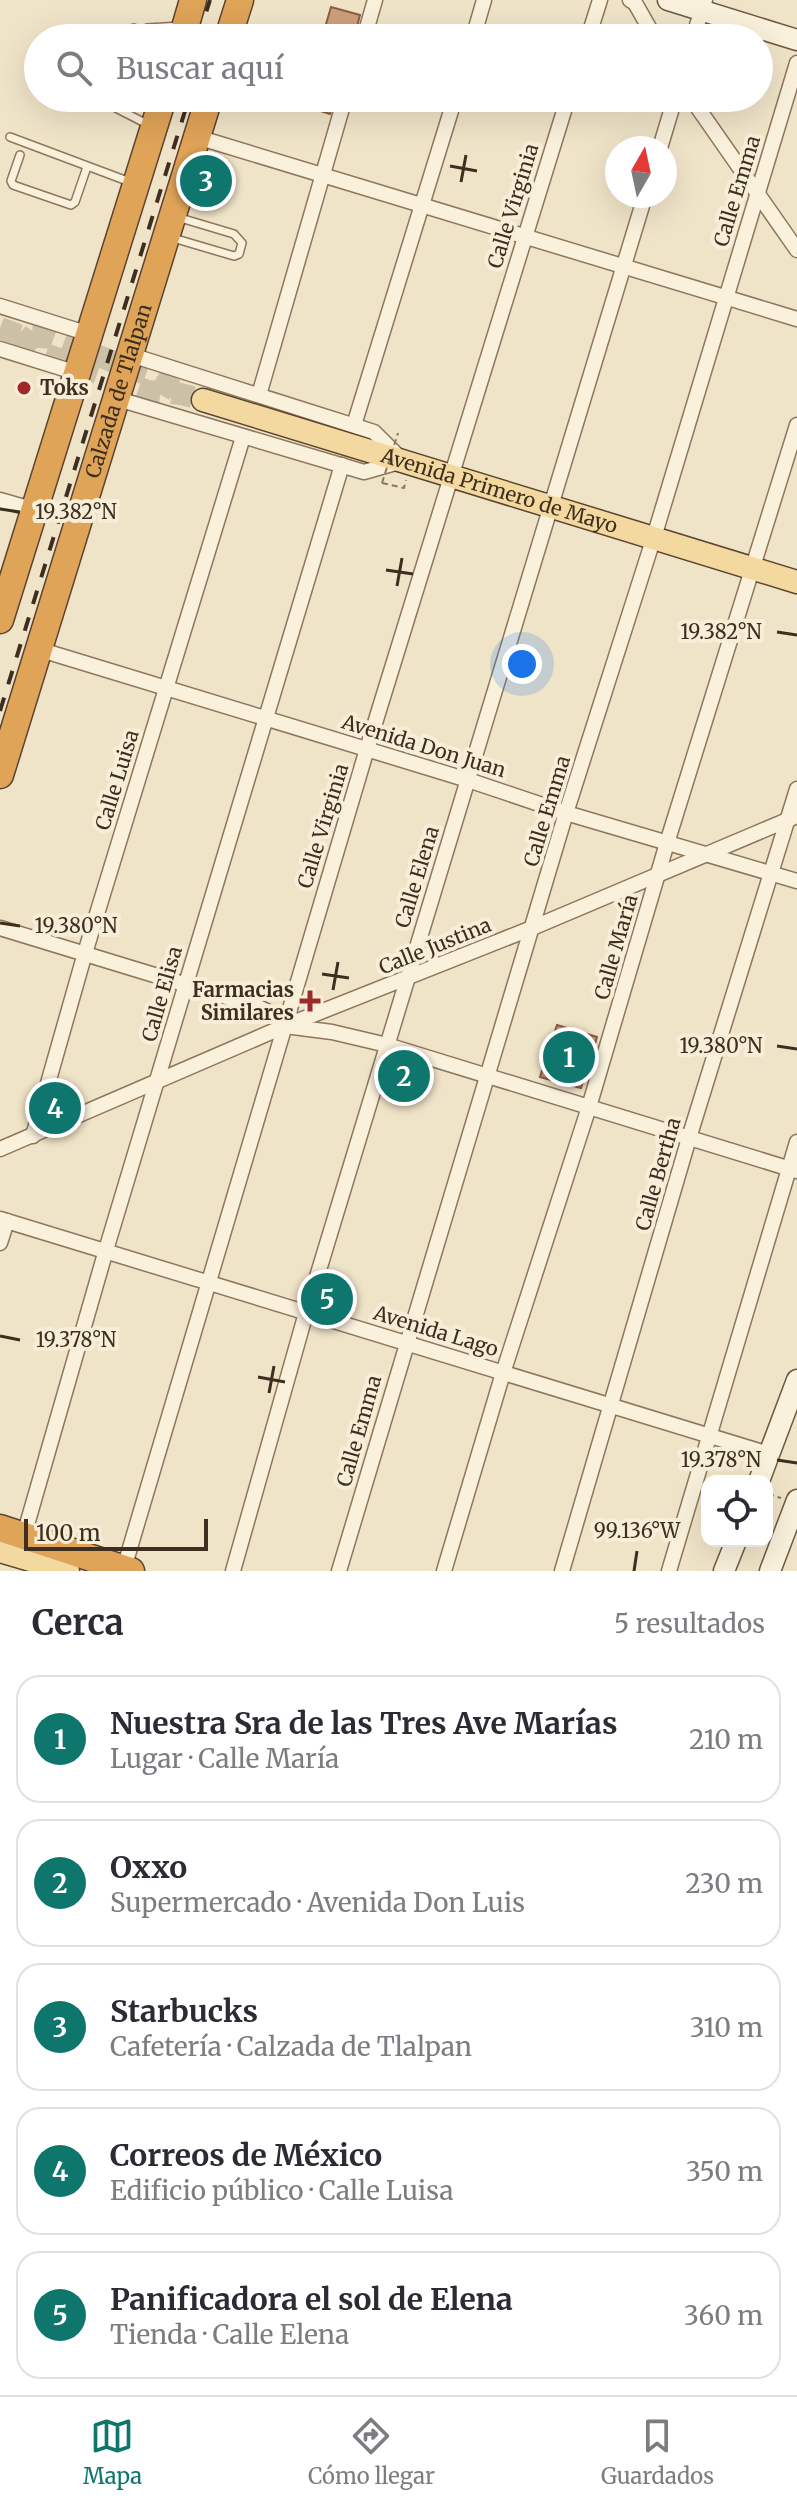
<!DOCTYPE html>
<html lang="es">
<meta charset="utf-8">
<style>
:root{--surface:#fff;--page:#f2f2f3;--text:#2b2b33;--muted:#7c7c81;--line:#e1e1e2;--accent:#0f766e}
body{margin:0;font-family:Merriweather,serif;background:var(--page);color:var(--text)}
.controls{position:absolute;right:24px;bottom:24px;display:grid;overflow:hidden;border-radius:16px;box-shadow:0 8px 32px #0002}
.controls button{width:72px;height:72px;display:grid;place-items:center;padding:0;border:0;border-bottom:2px solid var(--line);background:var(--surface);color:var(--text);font:40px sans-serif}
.compass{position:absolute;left:605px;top:136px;width:72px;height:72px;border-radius:50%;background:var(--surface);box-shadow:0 8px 32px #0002;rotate:9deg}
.scale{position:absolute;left:24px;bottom:20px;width:184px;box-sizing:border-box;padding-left:8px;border:4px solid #3d2e20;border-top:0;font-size:22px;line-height:28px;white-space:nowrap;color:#3d2e20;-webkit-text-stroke:6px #f7eed8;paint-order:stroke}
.you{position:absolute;left:522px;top:664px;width:28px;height:28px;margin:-20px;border:6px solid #fff;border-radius:50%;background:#1a73e8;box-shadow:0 0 0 12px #1a73e833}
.badge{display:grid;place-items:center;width:52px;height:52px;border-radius:50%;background:var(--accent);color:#fff;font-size:26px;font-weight:700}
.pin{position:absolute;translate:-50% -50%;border:4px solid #fff;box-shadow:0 2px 8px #0006}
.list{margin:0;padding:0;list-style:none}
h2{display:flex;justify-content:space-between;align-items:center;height:104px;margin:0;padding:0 32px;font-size:34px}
h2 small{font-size:26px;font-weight:400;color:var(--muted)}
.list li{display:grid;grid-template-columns:52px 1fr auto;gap:24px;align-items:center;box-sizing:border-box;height:128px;margin:0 16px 16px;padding:0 16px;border:2px solid var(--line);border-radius:24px}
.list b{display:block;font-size:30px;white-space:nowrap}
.list p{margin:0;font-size:26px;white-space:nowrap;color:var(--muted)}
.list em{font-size:26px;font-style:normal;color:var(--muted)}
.icon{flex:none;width:44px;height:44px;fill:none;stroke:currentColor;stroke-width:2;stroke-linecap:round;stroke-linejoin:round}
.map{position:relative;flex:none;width:797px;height:1571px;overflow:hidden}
.search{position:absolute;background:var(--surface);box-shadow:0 8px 32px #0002;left:24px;right:24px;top:24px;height:88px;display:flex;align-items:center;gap:20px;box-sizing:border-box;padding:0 28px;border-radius:44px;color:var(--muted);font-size:30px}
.sheet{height:824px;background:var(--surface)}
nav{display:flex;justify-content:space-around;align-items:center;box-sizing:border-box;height:112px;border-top:2px solid var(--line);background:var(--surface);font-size:22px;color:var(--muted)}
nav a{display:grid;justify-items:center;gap:4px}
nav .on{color:var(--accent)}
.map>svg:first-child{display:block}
</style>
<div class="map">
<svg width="797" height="1571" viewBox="0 0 797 1571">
<rect width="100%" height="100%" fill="#f0e4c8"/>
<g fill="#cf9f7d" stroke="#8d5f41" stroke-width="2">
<path d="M331 7 360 15 354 38H322Z"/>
<path d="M286 98H335L330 114 285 100Z"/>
<path d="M557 1025 597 1037 581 1088 540 1077Z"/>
<path d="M393 1060 422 1069 416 1093 386 1084Z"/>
</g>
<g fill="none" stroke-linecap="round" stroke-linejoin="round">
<g stroke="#ccc0a6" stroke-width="22" stroke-dasharray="22 11" stroke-linecap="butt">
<path d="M0 328 19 335 51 338 151 376 176 391"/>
<path d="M19 335 45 354 148 391 181 394 203 400"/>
</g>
<g stroke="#8d765c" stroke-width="10">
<g id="lane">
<path d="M147 28 181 26"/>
<path d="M116 38 122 31 134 28"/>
<path d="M101 98 108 104 149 125"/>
<path d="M124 112 129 98"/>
<path d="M10 137 130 182"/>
<path d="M20 155 11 181 13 185 71 205 75 202 87 167"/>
<path d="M173 238 234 256 239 254 242 243 234 234 177 217"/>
</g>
</g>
<g stroke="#8d765c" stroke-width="17">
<g id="street">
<path d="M630 0 635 3 655 38"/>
<path d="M364 38 375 0"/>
<path d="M473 38 484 0"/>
<path d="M588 38 600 0"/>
<path d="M693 38 705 0"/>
<path d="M691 98 797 250"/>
<path d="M197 137 797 319"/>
<path d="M660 148 675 98"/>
<path d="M0 306 89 334"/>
<path d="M0 349 77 373"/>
<path d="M131 355 374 432 400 458"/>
<path d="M259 395 345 98"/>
<path d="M118 399 364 472 399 462"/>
<path d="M354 425 455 98"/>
<path d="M0 500 35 510"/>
<path d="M38 649 468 780 566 813 797 881"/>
<path d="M0 928 256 1006 273 1014 285 1026 332 1032 387 1045 797 1171"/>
<path d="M33 1136 85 953 243 437"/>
<path d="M0 1149 285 1026 532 928 797 816"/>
<path d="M0 1219 769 1454"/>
<path d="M0 1243 7 1221"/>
<path d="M24 1535 106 1250 342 465"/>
<path d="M124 1568 367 749 568 98"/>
<path d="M233 1571 306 1313 645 196"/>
<path d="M339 1571 566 813 654 537 797 63"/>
<path d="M444 1571 503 1373 589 1107 667 843 797 425"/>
<path d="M562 1571 689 1138 797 789"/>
<path d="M669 1571 797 1142"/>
</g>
</g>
<g stroke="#6f573f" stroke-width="23">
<g id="secondary">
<path d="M668 0 797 40"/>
<path d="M759 1481 797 1380"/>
<path d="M724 1571 736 1541"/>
<path d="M770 1571 797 1500"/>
</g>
</g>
<g stroke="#5b4430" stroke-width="25">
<g id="primary">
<path id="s1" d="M203 400 797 582"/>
<path d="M0 1551 68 1571"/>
</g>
</g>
<g stroke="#5b4430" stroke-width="29">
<g id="highway">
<path d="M182 38 193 0"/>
<path d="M228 38 240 0"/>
<path d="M0 620 163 98"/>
<path id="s2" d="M0 775 209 98"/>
<path d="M0 1528 131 1571"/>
</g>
</g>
<g stroke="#8d765c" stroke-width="2" stroke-dasharray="6 4" stroke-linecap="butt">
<path d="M382 483 404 488 406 480"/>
<path d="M768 1494 781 1498"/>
</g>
<use href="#lane" stroke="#faf1dc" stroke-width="7"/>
<use href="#street" stroke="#faf1dc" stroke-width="14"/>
<use href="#secondary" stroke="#faf1dc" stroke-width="20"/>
<use href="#primary" stroke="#f3d9a0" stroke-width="22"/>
<use href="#highway" stroke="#e0a458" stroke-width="26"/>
<g stroke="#3d2e20" stroke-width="4" stroke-dasharray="14 14" stroke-linecap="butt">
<path d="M198 38 210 0"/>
<path d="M0 711 189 98"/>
</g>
<path stroke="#8d765c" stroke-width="2" stroke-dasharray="6 4" stroke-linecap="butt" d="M382 483 398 433"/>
</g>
<path fill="none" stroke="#3d2e20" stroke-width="3" d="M450 166 477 171M461 182 466 155M0 509 20 512M386 570 413 574M397 586 402 558M777 632 797 635M0 923 20 926M322 974 349 978M333 990 338 962M777 1046 797 1049M0 1336 20 1340M258 1377 285 1382M269 1393 274 1366M777 1460 797 1463M634 1571 637 1551"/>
<g fill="#9e2a2b" stroke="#f7eed8" stroke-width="3">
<circle cx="24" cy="388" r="8"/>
<path d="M306 989h8v8h8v8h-8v8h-8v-8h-8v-8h8z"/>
</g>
<g text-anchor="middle" stroke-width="8" stroke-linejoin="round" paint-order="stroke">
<g font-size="20" fill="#3d2e20" stroke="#f7eed8">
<text transform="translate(737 191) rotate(-73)" y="7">Calle Emma</text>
<text transform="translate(513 206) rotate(-73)" y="7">Calle Virginia</text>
<text dy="7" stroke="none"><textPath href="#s2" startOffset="402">Calzada de Tlalpan</textPath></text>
<text dy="7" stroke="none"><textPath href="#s1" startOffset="310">Avenida Primero de Mayo</textPath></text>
<text transform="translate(424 746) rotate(17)" y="7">Avenida Don Juan</text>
<text transform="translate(117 780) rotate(-73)" y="7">Calle Luisa</text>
<text transform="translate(547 811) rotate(-73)" y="7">Calle Emma</text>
<text transform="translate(323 826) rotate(-73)" y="7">Calle Virginia</text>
<text transform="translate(417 877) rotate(-73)" y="7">Calle Elena</text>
<text transform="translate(435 946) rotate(-22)" y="7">Calle Justina</text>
<text transform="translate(616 947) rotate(-74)" y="7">Calle María</text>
<text transform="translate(162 994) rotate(-74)" y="7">Calle Elisa</text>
<text transform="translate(658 1174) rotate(-74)" y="7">Calle Bertha</text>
<text transform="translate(436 1331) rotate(17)" y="7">Avenida Lago</text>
<text transform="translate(359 1431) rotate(-74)" y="7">Calle Emma</text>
</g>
<g font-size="20" font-weight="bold" fill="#3d2e20" stroke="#f7eed8" text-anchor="start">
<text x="40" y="395">Toks</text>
<text x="294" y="997" text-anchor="end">Farmacias<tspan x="294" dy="23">Similares</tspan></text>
</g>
</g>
<g font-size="20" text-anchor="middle" fill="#3d2e20" stroke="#f7eed8" stroke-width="8" stroke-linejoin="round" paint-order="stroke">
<text x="76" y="519">19.382°N</text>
<text x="721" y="639">19.382°N</text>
<text x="76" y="933">19.380°N</text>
<text x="721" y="1053">19.380°N</text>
<text x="76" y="1347">19.378°N</text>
<text x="721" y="1467">19.378°N</text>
<text x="637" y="1538">99.136°W</text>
</g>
</svg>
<div class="controls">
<button><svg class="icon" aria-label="locate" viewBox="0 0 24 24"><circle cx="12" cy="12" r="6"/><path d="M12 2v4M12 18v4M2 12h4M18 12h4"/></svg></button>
</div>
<svg class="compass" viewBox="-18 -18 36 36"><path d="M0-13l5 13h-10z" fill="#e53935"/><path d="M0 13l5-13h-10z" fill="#7c7c81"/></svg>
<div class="scale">100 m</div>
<div class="you"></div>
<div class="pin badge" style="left:569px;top:1057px">1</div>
<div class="pin badge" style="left:404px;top:1076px">2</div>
<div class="pin badge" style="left:206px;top:181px">3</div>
<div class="pin badge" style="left:55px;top:1108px">4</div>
<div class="pin badge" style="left:327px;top:1299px">5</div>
<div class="search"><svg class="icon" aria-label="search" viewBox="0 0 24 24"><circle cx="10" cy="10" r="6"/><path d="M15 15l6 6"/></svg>Buscar aquí</div>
</div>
<section class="sheet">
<h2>Cerca<small>5 resultados</small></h2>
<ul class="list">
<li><span class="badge">1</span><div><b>Nuestra Sra de las Tres Ave Marías</b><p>Lugar · Calle María</p></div><em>210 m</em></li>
<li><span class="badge">2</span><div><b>Oxxo</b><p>Supermercado · Avenida Don Luis</p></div><em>230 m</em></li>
<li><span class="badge">3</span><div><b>Starbucks</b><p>Cafetería · Calzada de Tlalpan</p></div><em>310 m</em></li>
<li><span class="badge">4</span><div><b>Correos de México</b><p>Edificio público · Calle Luisa</p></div><em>350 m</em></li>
<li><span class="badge">5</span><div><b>Panificadora el sol de Elena</b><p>Tienda · Calle Elena</p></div><em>360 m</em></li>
</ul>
</section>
<nav>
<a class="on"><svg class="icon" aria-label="map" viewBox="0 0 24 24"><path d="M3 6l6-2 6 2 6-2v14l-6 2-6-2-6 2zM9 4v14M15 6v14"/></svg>Mapa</a>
<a><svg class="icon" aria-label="directions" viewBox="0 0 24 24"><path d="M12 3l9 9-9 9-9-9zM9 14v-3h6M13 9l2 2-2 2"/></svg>Cómo llegar</a>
<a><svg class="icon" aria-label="saved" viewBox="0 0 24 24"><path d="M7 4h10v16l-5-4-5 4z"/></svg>Guardados</a>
</nav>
